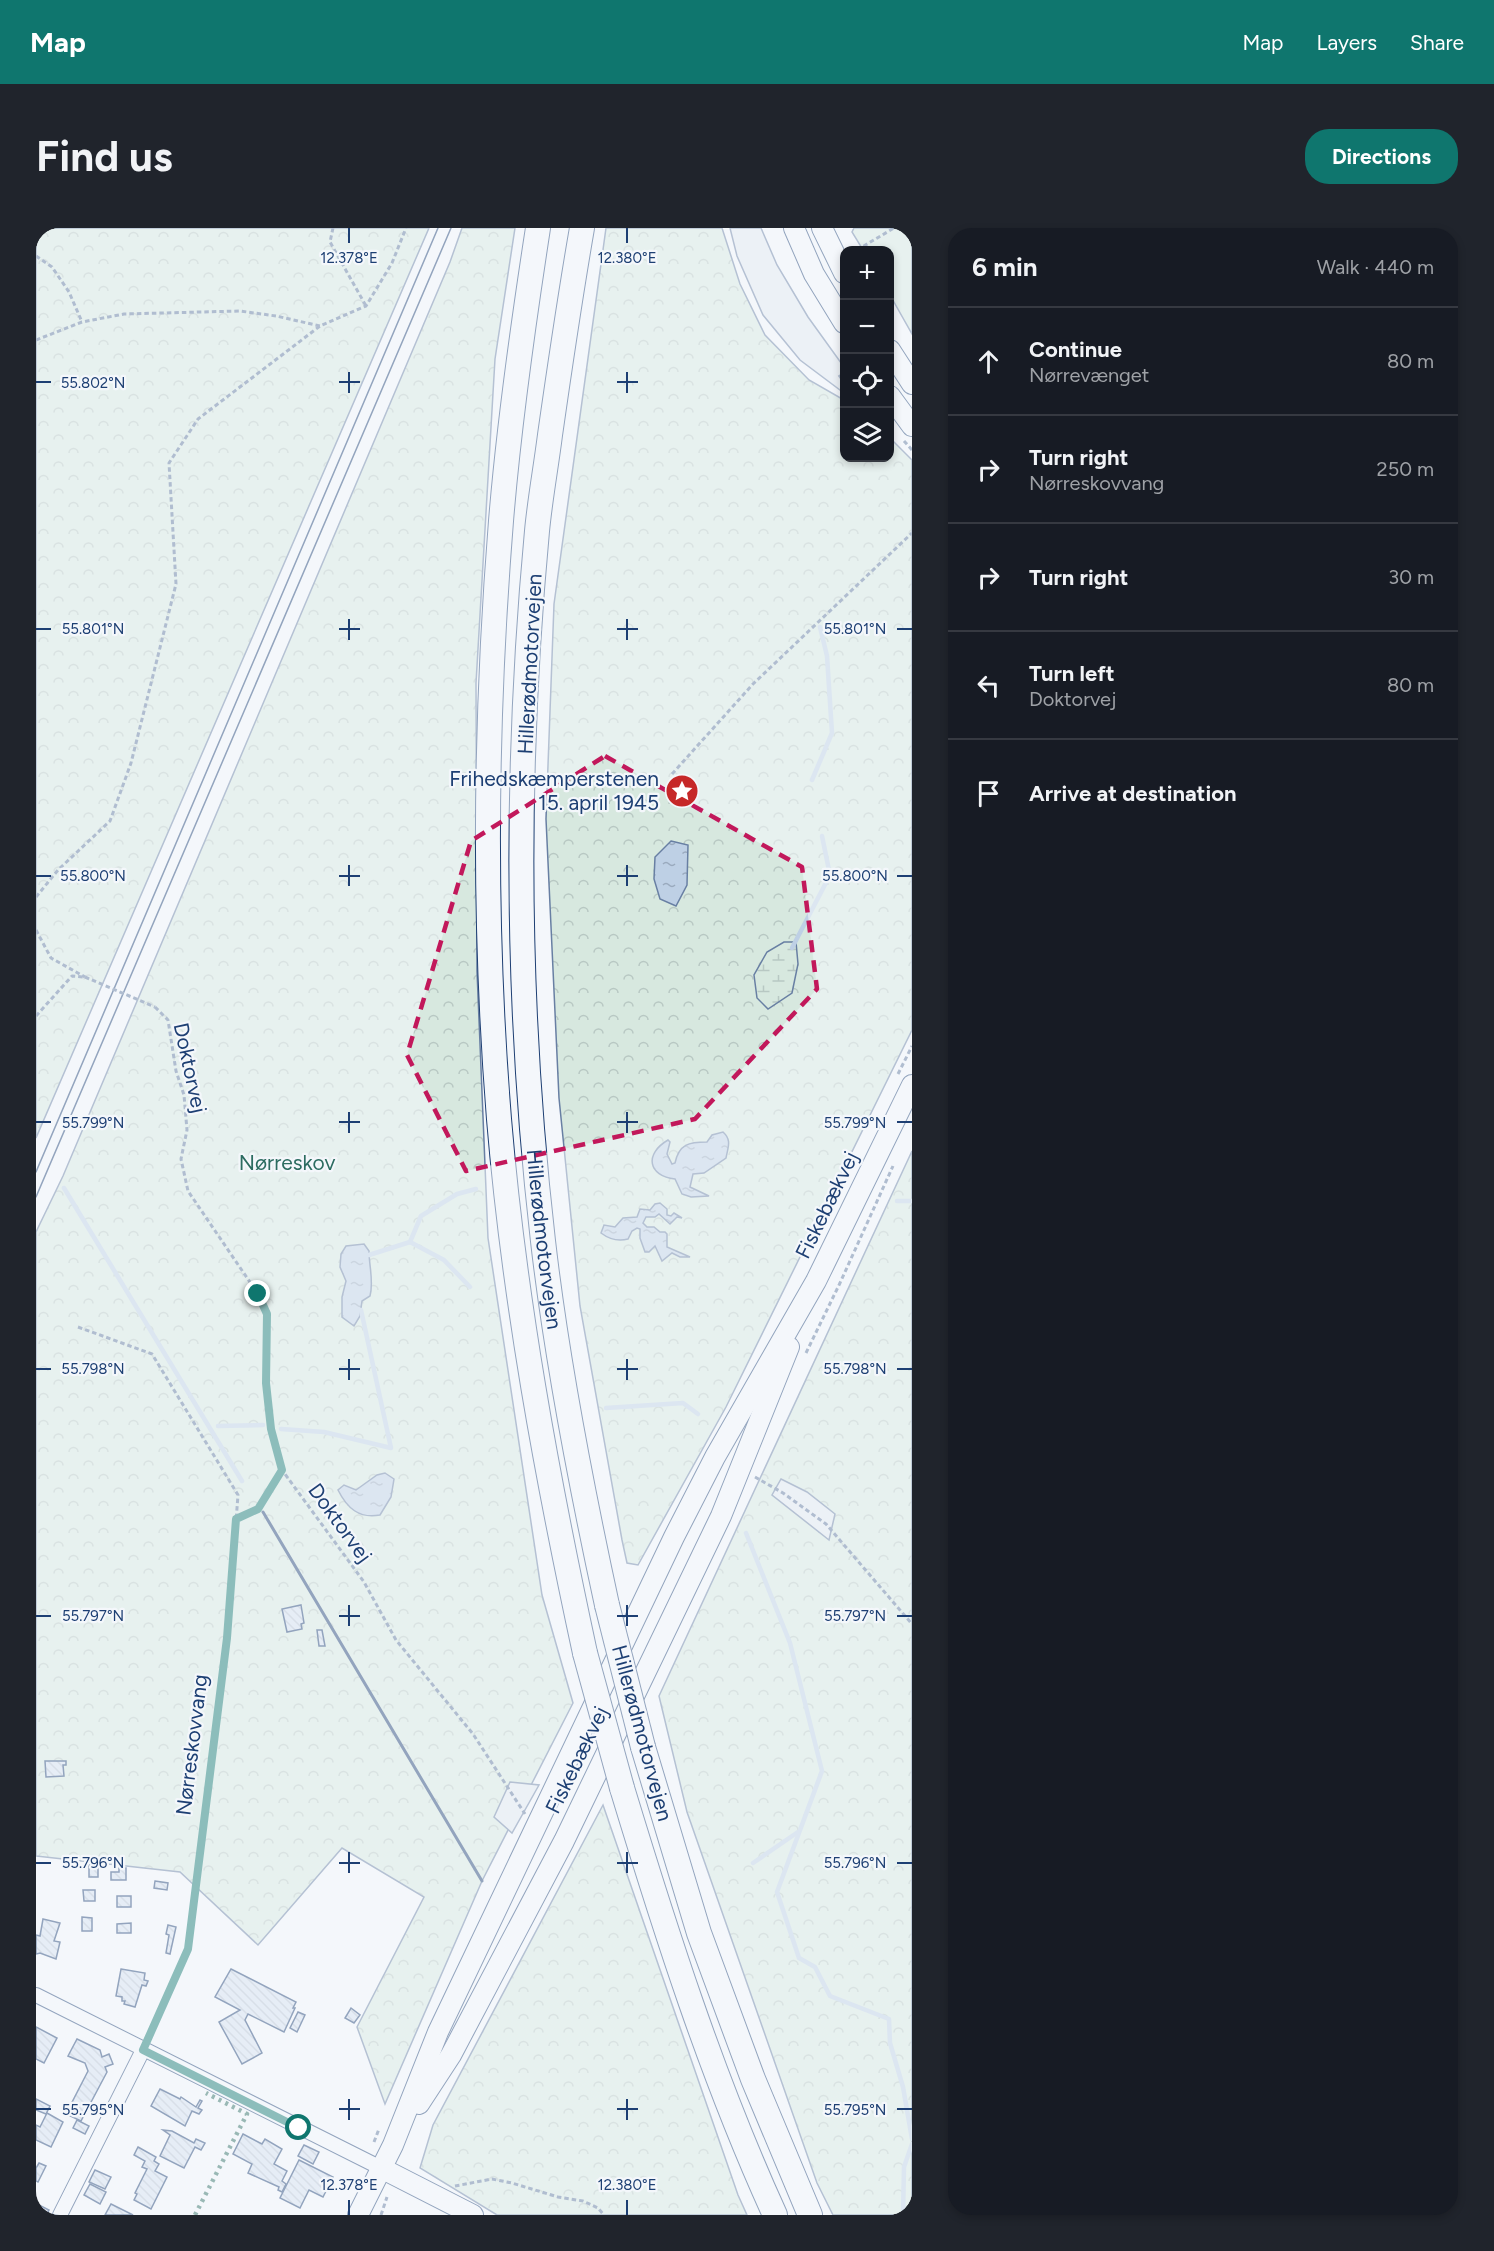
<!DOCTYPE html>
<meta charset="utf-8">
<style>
:root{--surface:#171b24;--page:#20242c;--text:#f1f3f6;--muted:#9ea1a6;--line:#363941;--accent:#0f766e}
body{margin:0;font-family:Figtree,sans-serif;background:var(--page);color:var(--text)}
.controls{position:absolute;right:18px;top:18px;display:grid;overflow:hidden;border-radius:12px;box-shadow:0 3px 9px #0003}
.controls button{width:54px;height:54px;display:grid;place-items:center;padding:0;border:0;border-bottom:2px solid var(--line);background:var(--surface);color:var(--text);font:30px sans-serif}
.stop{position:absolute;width:18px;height:18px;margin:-14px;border:4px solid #0f766e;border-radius:50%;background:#fff}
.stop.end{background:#0f766e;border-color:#fff;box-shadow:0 2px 6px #0008}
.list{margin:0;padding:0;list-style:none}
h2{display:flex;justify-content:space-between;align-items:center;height:78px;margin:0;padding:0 24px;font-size:26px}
h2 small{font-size:20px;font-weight:400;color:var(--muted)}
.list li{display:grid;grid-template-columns:39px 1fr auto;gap:18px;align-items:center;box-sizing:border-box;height:108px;padding:0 24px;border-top:2px solid var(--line)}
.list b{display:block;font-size:22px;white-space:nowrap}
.list p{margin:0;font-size:20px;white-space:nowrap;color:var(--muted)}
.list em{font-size:20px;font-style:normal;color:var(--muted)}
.icon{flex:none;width:33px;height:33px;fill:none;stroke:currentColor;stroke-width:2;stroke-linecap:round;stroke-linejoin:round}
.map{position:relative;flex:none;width:876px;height:1987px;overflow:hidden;border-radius:24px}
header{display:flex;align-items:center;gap:36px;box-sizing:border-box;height:84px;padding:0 30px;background:var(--accent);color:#fff}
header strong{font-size:28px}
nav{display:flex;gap:33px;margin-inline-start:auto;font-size:21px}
.intro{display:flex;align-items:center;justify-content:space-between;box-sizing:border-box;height:144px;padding:0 36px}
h1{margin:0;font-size:42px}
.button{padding:15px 27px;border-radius:24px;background:var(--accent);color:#fff;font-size:21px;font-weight:700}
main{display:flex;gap:36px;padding:0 36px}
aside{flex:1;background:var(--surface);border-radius:24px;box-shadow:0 3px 9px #0003}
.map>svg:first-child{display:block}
</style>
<header>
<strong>Map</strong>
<nav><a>Map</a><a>Layers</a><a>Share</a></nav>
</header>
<div class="intro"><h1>Find us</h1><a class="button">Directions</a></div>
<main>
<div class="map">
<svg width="876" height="1987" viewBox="0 0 876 1987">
<defs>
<pattern id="forest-crowns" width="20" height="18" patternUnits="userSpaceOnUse" patternTransform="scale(1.5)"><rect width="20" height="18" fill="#d7e8df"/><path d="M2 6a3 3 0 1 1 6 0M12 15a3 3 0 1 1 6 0" fill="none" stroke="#b8c8c3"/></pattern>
<pattern id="wetland-marsh" width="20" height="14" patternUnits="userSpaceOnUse" patternTransform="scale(1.5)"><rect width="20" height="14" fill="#d7e8df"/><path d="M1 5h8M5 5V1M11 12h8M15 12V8" fill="none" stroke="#b8c8c3"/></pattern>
<pattern id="water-ripples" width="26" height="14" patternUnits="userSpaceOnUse" patternTransform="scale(1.5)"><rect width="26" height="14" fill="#bed0e5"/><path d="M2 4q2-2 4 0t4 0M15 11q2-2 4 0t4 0" fill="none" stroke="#9aaabe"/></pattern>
<pattern id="building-back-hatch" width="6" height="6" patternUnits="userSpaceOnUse" patternTransform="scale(1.5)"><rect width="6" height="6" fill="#d5e0f0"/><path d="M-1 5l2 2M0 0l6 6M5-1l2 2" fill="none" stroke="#b6c1d1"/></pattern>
</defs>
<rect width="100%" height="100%" fill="#f4f7fb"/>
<g fill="url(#forest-crowns)" stroke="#687fa3" stroke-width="1.5">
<path d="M0 0H393L0 910Z"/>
<path d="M426 0H479L459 131 440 455 441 743 452 1010 506 1367 537 1475 446 1653 349 1876 321 1799 388 1669 306 1620 222 1717 144 1644 0 1628V1004L27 948 414 34Z"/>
<path d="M570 0H686L704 56 729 107 773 152 808 172V230H854V210L876 232V802L690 1179 602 1337 591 1335 586 1312 544 1078 523 870 510 591 518 376Z"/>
<path d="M876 923V1987H797L781 1955 651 1584 623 1468Z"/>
<path d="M567 1577 702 1967 711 1987H461L384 1940 397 1897Z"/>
</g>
<path fill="url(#wetland-marsh)" stroke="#687fa3" stroke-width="1.5" d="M748 714H760L762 736 756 765 732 781 721 770 718 747 731 724Z"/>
<path fill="#d7e8df" stroke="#687fa3" stroke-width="1.5" d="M818 0H876V106L854 67V22H827L816 4Z"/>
<g fill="#e3e8f0" stroke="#687fa3" stroke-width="1.5">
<path d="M694 0H725L741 37 772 89 808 139V165L764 132 727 87 701 28Z"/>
<path d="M745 1251 771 1264 799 1286 793 1312 736 1267Z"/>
<path d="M474 1554 503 1557 476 1605 458 1589Z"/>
</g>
<g fill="url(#water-ripples)" stroke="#687fa3" stroke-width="1.5">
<path d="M635 613 652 617 651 657 640 678 624 671 618 651 619 629Z"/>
<path d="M687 904C696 912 692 919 690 930L668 945 657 946 654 959 673 968 655 969 646 966 639 951C612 948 608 926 632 912L634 914 631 926 636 936 639 935C643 916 653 914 671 914L676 907Z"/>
<path d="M624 975 631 981V987L635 988 638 985 646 990 641 989 634 996 623 986 619 989H610L607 995 611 999H618L624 1004H629L631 1006V1019L654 1029H644L636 1025 626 1033 619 1018 613 1024H609L604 1010V1001L601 1000 596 1003 592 1011C581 1014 573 1011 565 1005L568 997 579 999 587 990 601 989 604 981 614 982 619 976Z"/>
<path d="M328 1016 333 1023C333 1038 338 1054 334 1068L326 1073 324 1088 318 1098 306 1089V1069L310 1053 304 1039 305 1026 310 1018Z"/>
<path d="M349 1245 358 1251 355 1269 344 1287C323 1291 311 1280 302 1262L308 1257 320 1262 341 1247Z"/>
</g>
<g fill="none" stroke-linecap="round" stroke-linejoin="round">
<g stroke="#bed0e5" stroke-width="4.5">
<path d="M776 552 796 505 791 428 784 399"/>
<path d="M756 720 794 647 786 608"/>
<path d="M28 960 206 1253"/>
<path d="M861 973H876"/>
<path d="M374 1014 385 988 421 966 440 961"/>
<path d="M333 1027 374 1014 408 1032 434 1059"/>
<path d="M570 1180 647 1175 662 1186"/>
<path d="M182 1198 227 1197"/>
<path d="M245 1201 288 1204 355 1220 325 1082"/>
<path d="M710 1305 754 1415 786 1543 741 1664 763 1730 779 1739 794 1768 853 1791 854 1815 867 1859 876 1911"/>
<path d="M717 1635 762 1604"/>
<path d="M867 1987 868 1939 876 1916"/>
</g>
</g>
<g fill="url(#building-back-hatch)" stroke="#1d3f73" stroke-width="1.5">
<path d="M265 1377 268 1395 265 1396 266 1401 251 1404 246 1381Z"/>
<path d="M281 1402H286L289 1418H283Z"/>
<path d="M9 1533H30V1537H27L28 1548 10 1549Z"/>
<rect x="53" y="1637" width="9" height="12"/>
<path d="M83 1640H90V1652H75V1644H83Z"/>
<path d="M119 1653 132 1655 131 1662 118 1660Z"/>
<path d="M47 1662H59V1673H48Z"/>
<rect x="81" y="1668" width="14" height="11"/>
<path d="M46 1689 56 1690V1703H46Z"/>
<path d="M7 1691 24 1695 18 1713 24 1714 20 1731 4 1725 0 1726V1707L4 1708Z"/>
<path d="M95 1695V1705H81V1696Z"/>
<path d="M132 1697 140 1699 134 1726 130 1725 133 1707 130 1706Z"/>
<path d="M85 1741 109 1745 108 1752 112 1753 110 1758 106 1757 99 1779 88 1776 89 1773H86V1769L80 1768Z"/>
<path d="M195 1741 260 1774 257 1780H259L248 1804 212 1786 209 1792 226 1825 206 1836 183 1794 204 1782 179 1769Z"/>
<path d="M315 1780 324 1787 318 1795 309 1790Z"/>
<path d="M262 1784 269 1787 261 1804 254 1800Z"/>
<path d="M0 1799 21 1810 8 1835 0 1831Z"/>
<path d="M41 1811 64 1822 66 1829 73 1826 77 1836 69 1839 71 1844 45 1893 30 1886 52 1843 49 1835 32 1828Z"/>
<path d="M124 1861 144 1871 145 1869 160 1879 164 1872 166 1873 162 1880 166 1882 163 1886 156 1883 149 1898 115 1878Z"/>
<path d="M0 1871 14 1878 10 1886 0 1882Z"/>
<path d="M11 1885 27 1894 15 1919 0 1912V1897L4 1899Z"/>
<path d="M41 1892 53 1898 49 1906 37 1900Z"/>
<path d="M127 1902 136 1903 158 1915 160 1911 169 1915 165 1922 159 1919 148 1940 124 1928 134 1907Z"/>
<path d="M207 1906 226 1916 229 1911 246 1921 238 1936 251 1943 246 1953 250 1956 246 1964 242 1962 243 1959 212 1945 216 1936 197 1926Z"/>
<path d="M268 1917 283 1924 277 1936 262 1928Z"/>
<path d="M102 1919 120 1929 118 1933 123 1936 119 1943 131 1949 115 1981 98 1972 101 1966 99 1965 111 1941 106 1939 109 1933 98 1927Z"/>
<path d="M263 1932 297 1949 287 1969 273 1962 264 1980 244 1970Z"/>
<path d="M3 1935 10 1938 2 1954 0 1953V1940Z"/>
<path d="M59 1942 75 1949 69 1961 53 1954Z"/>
<path d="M54 1956 70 1964 64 1976 48 1967Z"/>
<path d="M1 1976 13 1982 10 1987H0Z"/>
<path d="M75 1976 97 1987H69Z"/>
</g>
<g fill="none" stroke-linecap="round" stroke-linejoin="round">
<g stroke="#1d3f73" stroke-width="16">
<g id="street">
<path d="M0 1767 345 1940"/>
<path d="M24 1987 107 1822"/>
</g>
</g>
<g stroke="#1d3f73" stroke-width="22">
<g id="secondary">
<path d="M758 0 778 46 808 95"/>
<path d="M786 0 808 45"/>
<path d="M854 122 876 156"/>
<path d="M854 168 876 198"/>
<path d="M383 1876 415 1827 528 1613 685 1288 753 1119"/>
<path d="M345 1940 437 1987"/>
<path d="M322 1987 357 1917 402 1804 638 1309 679 1229 780 1053 876 857"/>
</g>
</g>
<g stroke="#1d3f73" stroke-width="26">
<g id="highway">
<path d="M502 0C487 97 473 195 465 293 449 492 447 693 463 891 478 1071 511 1249 549 1425"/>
<path id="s1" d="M546 0C534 69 524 137 514 207 510 239 504 271 501 303 479 538 480 779 507 1013 521 1135 545 1257 571 1377"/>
<path d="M607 1519 663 1705 717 1851 774 1987"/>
<path d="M586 1560C630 1705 676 1849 739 1987"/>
</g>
</g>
<g stroke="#5e769c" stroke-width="3" stroke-dasharray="4.5 3" stroke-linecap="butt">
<path d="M297 0 294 14 330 78"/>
<path d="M865 0 876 12"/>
<path d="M821 22 858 0"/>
<path d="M0 28 16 39 33 64 46 94"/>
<path d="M0 112 46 94 88 86 204 83 240 88 284 98"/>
<path d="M803 147 808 154"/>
<path d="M868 213 876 222"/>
<path d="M636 546 717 456 876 305"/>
<path d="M0 669 22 642 74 593 95 535 140 356 133 235 162 191 284 98 330 78 356 35 370 0"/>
<path d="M0 702 15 730 49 749"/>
<path d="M119 779 132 792 140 843 148 867 151 902 145 931 152 963 222 1066 231 1086 230 1155 235 1201 246 1242 328 1354 360 1412 437 1506 489 1586"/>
<path d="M0 788 36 748 47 749"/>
<path d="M862 846 876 818"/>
<path d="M42 1099 116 1126 202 1267 191 1410 152 1721 112 1809"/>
<path d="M770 1125 804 1055 857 938"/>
<path d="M719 1249 747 1265 790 1296 876 1396"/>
<path d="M200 1291 222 1281 246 1242"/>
<path d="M338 1914 343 1901"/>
<path d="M419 1958 456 1951 476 1955 522 1969 547 1973 562 1980 568 1987"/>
<path d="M345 1987 351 1969"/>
</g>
<use href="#street" stroke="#f4f7fb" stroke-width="14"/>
<use href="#secondary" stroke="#f4f7fb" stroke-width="20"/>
<use href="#highway" stroke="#f4f7fb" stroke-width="24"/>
<g stroke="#1d3f73" stroke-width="1.5">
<path d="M0 944 402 0"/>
<path d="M0 969 415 0"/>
</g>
<g stroke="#1d3f73" stroke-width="26" stroke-linecap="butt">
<g id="highway-bridge">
<path d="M571 1377 607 1519"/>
<path d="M549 1425 586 1560"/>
</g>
</g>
<path stroke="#5e769c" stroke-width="3" stroke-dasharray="4.5 3" stroke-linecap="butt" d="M49 749 119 779"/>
<use href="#highway-bridge" stroke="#f4f7fb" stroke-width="24"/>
<path stroke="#2c6c60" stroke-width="4.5" stroke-dasharray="3 4.5" stroke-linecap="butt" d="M159 1987 211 1886 170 1865"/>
<path stroke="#1d3f73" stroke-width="3" d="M227 1284 446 1653"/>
</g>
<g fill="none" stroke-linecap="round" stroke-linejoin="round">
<path stroke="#0f766e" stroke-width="8" d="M222 1066 231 1086 230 1155 235 1201 246 1242 222 1281 200 1291 191 1410 152 1721 107 1822 263 1900"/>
</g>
<path d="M0 0H876V1987H0ZM569 528 766 639 781 761 659 891 430 943 371 827 435 613Z" fill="#f4f7fb" fill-opacity=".55" fill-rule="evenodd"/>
<path fill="none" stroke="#c2185b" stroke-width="4.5" stroke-dasharray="12 8" stroke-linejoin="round" d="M569 528 766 639 781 761 659 891 430 943 371 827 435 613Z"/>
<path fill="none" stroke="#1d3f73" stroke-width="2" d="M313 0V15M591 0V15M313 144V165M591 144V165M0 154H15M303 154H324M581 154H602M313 391V412M591 391V412M0 401H15M303 401H324M581 401H602M861 401H876M313 637V658M591 637V658M0 648H15M303 648H324M581 648H602M861 648H876M313 884V905M591 884V905M0 894H15M303 894H324M581 894H602M861 894H876M313 1131V1152M591 1131V1152M0 1141H15M303 1141H324M581 1141H602M861 1141H876M313 1377V1398M591 1377V1398M0 1388H15M303 1388H324M581 1388H602M861 1388H876M313 1624V1645M591 1624V1645M0 1635H15M303 1635H324M581 1635H602M861 1635H876M313 1871V1892M591 1871V1892M0 1881H15M303 1881H324M581 1881H602M861 1881H876M313 1972V1987M591 1972V1987"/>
<defs>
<g id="sight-disc" transform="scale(1.725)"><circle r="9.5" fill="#c62828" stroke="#f4f7fb"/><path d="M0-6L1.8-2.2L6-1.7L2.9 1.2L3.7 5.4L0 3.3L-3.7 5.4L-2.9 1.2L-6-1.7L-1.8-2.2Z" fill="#fff"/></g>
</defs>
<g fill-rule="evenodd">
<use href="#sight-disc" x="646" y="563"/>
</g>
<g text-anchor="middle" stroke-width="4.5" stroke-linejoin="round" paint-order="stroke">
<g font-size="21" fill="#1d3f73" stroke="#f4f7fb">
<text transform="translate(494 436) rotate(-87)" y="7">Hillerødmotorvejen</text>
<text transform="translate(154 840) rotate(78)" y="7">Doktorvej</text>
<text transform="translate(791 977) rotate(-64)" y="7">Fiskebækvej</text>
<text dy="7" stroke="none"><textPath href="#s1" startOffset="1016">Hillerødmotorvejen</textPath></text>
<text transform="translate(304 1295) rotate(54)" y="7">Doktorvej</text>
<text transform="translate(606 1505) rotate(75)" y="7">Hillerødmotorvejen</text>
<text transform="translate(156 1517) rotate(-83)" y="7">Nørreskovvang</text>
<text transform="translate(541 1532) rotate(-64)" y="7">Fiskebækvej</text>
</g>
<g font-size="21" fill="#1d3f73" stroke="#f4f7fb" text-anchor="end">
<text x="623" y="558">Frihedskæmperstenen<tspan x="623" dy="24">15. april 1945</tspan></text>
</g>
<g font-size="21" fill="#2c6c60" stroke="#f4f7fb">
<text x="251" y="942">Nørreskov</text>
</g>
</g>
<g font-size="15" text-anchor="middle" fill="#1d3f73" stroke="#f4f7fb" stroke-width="4.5" stroke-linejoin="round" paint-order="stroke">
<text x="313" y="35">12.378°E</text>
<text x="591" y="35">12.380°E</text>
<text x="57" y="160">55.802°N</text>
<text x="57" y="406">55.801°N</text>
<text x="819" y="406">55.801°N</text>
<text x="57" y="653">55.800°N</text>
<text x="819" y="653">55.800°N</text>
<text x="57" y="900">55.799°N</text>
<text x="819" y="900">55.799°N</text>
<text x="57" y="1146">55.798°N</text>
<text x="819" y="1146">55.798°N</text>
<text x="57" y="1393">55.797°N</text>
<text x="819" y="1393">55.797°N</text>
<text x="57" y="1640">55.796°N</text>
<text x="819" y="1640">55.796°N</text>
<text x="57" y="1887">55.795°N</text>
<text x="819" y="1887">55.795°N</text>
<text x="313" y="1962">12.378°E</text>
<text x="591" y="1962">12.380°E</text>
</g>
</svg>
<div class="controls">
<button>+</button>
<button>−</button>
<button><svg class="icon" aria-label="locate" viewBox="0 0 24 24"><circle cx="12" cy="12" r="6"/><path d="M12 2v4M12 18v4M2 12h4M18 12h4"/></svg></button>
<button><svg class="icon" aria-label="layers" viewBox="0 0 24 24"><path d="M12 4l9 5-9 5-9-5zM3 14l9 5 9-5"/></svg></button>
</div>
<div class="stop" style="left:263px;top:1900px"></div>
<div class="stop end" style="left:222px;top:1066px"></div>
</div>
<aside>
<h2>6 min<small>Walk · 440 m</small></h2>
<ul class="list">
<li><svg class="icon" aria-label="ahead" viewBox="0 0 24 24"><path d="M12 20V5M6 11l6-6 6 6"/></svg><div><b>Continue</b><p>Nørrevænget</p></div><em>80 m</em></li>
<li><svg class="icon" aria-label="right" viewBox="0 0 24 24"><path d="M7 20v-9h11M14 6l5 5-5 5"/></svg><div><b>Turn right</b><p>Nørreskovvang</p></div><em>250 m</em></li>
<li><svg class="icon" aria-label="right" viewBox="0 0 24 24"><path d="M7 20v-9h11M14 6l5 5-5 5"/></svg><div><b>Turn right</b></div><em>30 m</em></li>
<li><svg class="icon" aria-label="left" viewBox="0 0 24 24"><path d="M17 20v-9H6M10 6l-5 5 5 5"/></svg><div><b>Turn left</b><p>Doktorvej</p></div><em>80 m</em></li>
<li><svg class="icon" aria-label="arrive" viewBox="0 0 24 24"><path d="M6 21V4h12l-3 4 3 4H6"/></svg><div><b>Arrive at destination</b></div></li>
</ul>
</aside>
</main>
